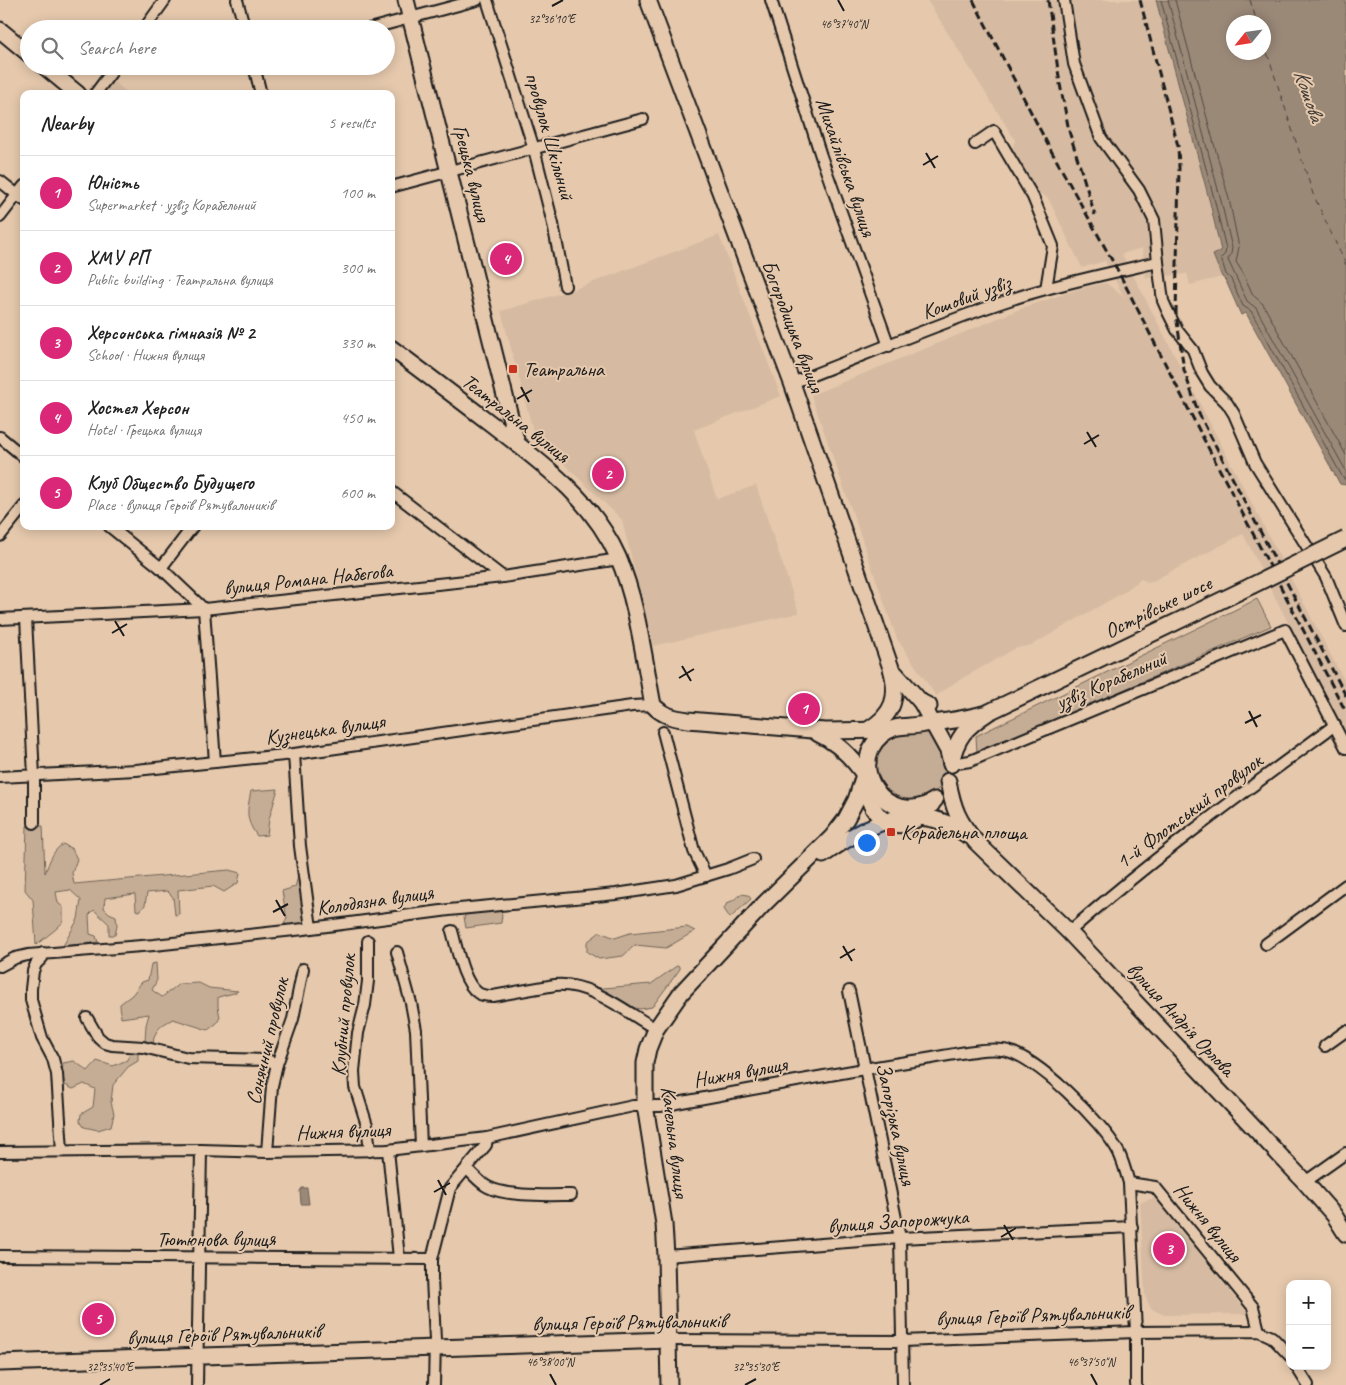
<!DOCTYPE html>
<meta charset="utf-8">
<style>
:root{--surface:#fff;--page:#f2f2f2;--text:#222;--muted:#767676;--line:#e0e0e0;--accent:#db2777}
body{margin:0;font-family:Caveat,sans-serif;background:var(--page);color:var(--text)}
.controls{position:absolute;right:15px;bottom:15px;display:grid;overflow:hidden;border-radius:10px;box-shadow:0 2px 12px #0003}
.controls button{width:45px;height:45px;display:grid;place-items:center;padding:0;border:0;border-bottom:1px solid var(--line);background:var(--surface);color:var(--text);font:25px sans-serif}
.compass{position:absolute;left:1226px;top:15px;width:45px;height:45px;border-radius:50%;background:var(--surface);box-shadow:0 2px 12px #0003;rotate:240deg}
.you{position:absolute;left:866px;top:842px;width:18px;height:18px;margin:-12px;border:4px solid #fff;border-radius:50%;background:#1a73e8;box-shadow:0 0 0 8px #1a73e833}
.badge{display:grid;place-items:center;width:32px;height:32px;border-radius:50%;background:var(--accent);color:#fff;font-size:16px;font-weight:700}
.pin{position:absolute;translate:-50% -50%;border:2px solid #fff;box-shadow:0 1px 5px #0006}
.list{margin:0;padding:0;list-style:none}
h2{display:flex;justify-content:space-between;align-items:center;height:65px;margin:0;padding:0 20px;font-size:21px}
h2 small{font-size:16px;font-weight:400;color:var(--muted)}
.list li{display:grid;grid-template-columns:32px 1fr auto;gap:15px;align-items:center;box-sizing:border-box;height:75px;padding:0 20px;border-top:1px solid var(--line)}
.list b{display:block;font-size:19px;white-space:nowrap}
.list p{margin:0;font-size:16px;white-space:nowrap;color:var(--muted)}
.list em{font-size:16px;font-style:normal;color:var(--muted)}
.icon{flex:none;width:28px;height:28px;fill:none;stroke:currentColor;stroke-width:2;stroke-linecap:round;stroke-linejoin:round}
.map{position:relative;flex:none;width:1346px;height:1385px;overflow:hidden}
.search{position:absolute;background:var(--surface);box-shadow:0 2px 12px #0003;left:20px;top:20px;width:375px;height:55px;display:flex;align-items:center;gap:12px;box-sizing:border-box;padding:0 18px;border-radius:28px;color:var(--muted);font-size:19px}
.panel{position:absolute;background:var(--surface);box-shadow:0 2px 12px #0003;left:20px;top:90px;width:375px;height:440px;border-radius:10px}
.map>svg:first-child{display:block}
</style>
<div class="map">
<svg width="1346" height="1385" viewBox="0 0 1346 1385">
<rect width="100%" height="100%" fill="#e6c9ad"/>
<filter id="ink" filterUnits="userSpaceOnUse"><feTurbulence type="fractalNoise" baseFrequency=".02" numOctaves="2"/><feDisplacementMap in="SourceGraphic" scale="10" xChannelSelector="R" yChannelSelector="G"/><feConvolveMatrix kernelMatrix="1 2 1 2 8 2 1 2 1" color-interpolation-filters="sRGB"/></filter>
<g filter="url(#ink)">
<g fill="#d6bba2">
<path d="M927 0H1156L1210 203 1221 251 1214 255 1222 277 1190 285 1187 274 1146 278 1142 248 1122 254 1346 684V737L1243 534 1149 583 1141 579 1124 592 1032 645 1016 648 956 682 936 696 897 639 811 395 946 340 1022 308 1081 288 1106 283 1124 297 1105 261 1082 268 1048 198 1034 190 1012 149 1015 140Z"/>
<path d="M112 80 129 94H102Z"/>
<path d="M719 235 781 396 694 430 717 499 756 485 799 613 653 646 622 520 534 435 501 311 572 290Z"/>
<path d="M1155 1198 1248 1314 1164 1315 1151 1309 1145 1296 1140 1202Z"/>
</g>
<g fill="#c5ad95" stroke="#706458">
<path d="M1257 599 1271 626 977 753 976 736Z"/>
<path d="M916 729 928 733 937 741 947 763 946 775 941 786 932 795 910 803 887 795 874 775 876 751 893 733Z"/>
<path d="M278 789 269 819 267 835 257 836C245 819 247 811 251 791Z"/>
<path d="M27 826H43L45 873C50 861 52 851 63 844L72 849 77 859 72 873 74 884 229 870 240 873 238 883 224 892 213 886 178 890 179 914 175 915 173 897 167 891 147 893 145 905 140 911 136 910 135 894 105 898 104 908 109 913 116 916 117 926 115 935H109V924L94 910 89 915 90 934 96 936 98 942 63 946 78 919 81 900 70 890 56 892 58 903 63 907V922L56 929 36 945 33 900 25 890Z"/>
<path d="M299 873 313 915C304 925 297 930 284 923L287 919 282 891 295 887Z"/>
<path d="M742 894 748 895 751 899 730 918 724 909 727 903 732 901Z"/>
<path d="M499 910 502 914 501 923 466 928 464 917 467 914Z"/>
<path d="M687 927 695 931 666 948 635 945 623 956 599 959 587 952V942L600 932 615 938 630 933Z"/>
<path d="M156 963 157 980 152 990 162 997 179 984 199 983 209 988 238 991 234 993 218 997V1007L220 1017 217 1023 208 1030 173 1019C161 1025 155 1029 153 1043L145 1041 146 1025 149 1014 121 1018 120 1004 132 995 142 982 148 980 151 964Z"/>
<path d="M678 965 680 969 652 1007 640 1009 630 1007 614 997 592 989 651 984Z"/>
<path d="M132 1048 138 1049V1061L128 1067 113 1085 111 1102 114 1114 111 1126 98 1130 84 1127 80 1121 81 1114 93 1107 95 1089 84 1084 73 1089 65 1085 62 1073 63 1063 74 1061 88 1071 97 1061 113 1066 127 1060Z"/>
</g>
<g fill="#9b8978" stroke="#685d53" fill-rule="evenodd">
<path d="M1156 0H1346V485L1340 484 1246 313 1241 315 1226 281 1222 277 1213 255 1221 251 1210 203ZM1234 22H1264V52H1234Z"/>
<path d="M302 1188H307L309 1204H301L300 1191Z"/>
</g>
<g fill="none" stroke-linecap="round" stroke-linejoin="round">
<g stroke="#4f4841" stroke-width="1">
<path d="M1161 0 1215 202 1226 249 1225 254 1221 258 1226 274 1231 279 1243 306 1251 311 1343 478 1346 480"/>
<path d="M1168 0 1221 201 1232 248 1231 254 1228 260 1247 301 1256 308 1346 471"/>
<path d="M1175 0 1229 199 1239 247 1236 262 1243 273 1253 295 1263 304 1346 455"/>
</g>
<g stroke="#423d38" stroke-width="1" stroke-dasharray="6 5" stroke-linecap="butt">
<path d="M1250 0 1257 22"/>
<path d="M1264 43 1313 194 1346 265"/>
</g>
<g stroke="#1c1c1c" stroke-width="14">
<g id="street">
<path d="M237 0 245 29"/>
<path d="M487 0 534 149 553 224 565 286"/>
<path d="M771 0 821 156 889 346"/>
<path d="M1064 0 1074 64 1101 138 1139 190 1154 220 1158 262 1163 301 1167 310 1177 330 1193 350 1202 373 1210 386 1227 403 1234 414 1255 463 1326 577 1346 626"/>
<path d="M144 29 165 0"/>
<path d="M369 29 477 0"/>
<path d="M254 66 261 94"/>
<path d="M95 94 116 66"/>
<path d="M975 144 994 131 1033 197 1053 246 1046 289"/>
<path d="M0 181 24 200"/>
<path d="M391 187 643 119"/>
<path d="M0 217 24 186"/>
<path d="M792 383C870 353 948 319 1028 294 1071 281 1114 272 1158 262"/>
<path d="M0 437 24 457"/>
<path d="M391 491 503 577"/>
<path d="M109 526 161 568 204 609 215 762"/>
<path d="M0 536 24 506"/>
<path d="M161 568 193 526"/>
<path d="M26 618 34 776V823"/>
<path d="M0 619 204 609 503 577 619 559"/>
<path d="M663 732 694 851 706 876"/>
<path d="M294 754 300 846 311 928"/>
<path d="M951 764 970 761 1285 630 1346 748"/>
<path d="M0 777 136 770 294 754 632 706 653 705"/>
<path d="M452 931C457 948 463 983 478 993 483 996 488 996 493 996L555 985C591 982 626 1012 656 1029"/>
<path d="M1069 932C1154 857 1244 792 1335 725"/>
<path d="M368 941V981L365 1005 358 1033 354 1071 355 1087 367 1125 370 1151"/>
<path d="M1266 944 1346 885"/>
<path d="M397 952 411 1003 416 1030 421 1146"/>
<path d="M43 953 42 958 36 964 33 971 31 989V1000L42 1038 53 1059 57 1074 62 1151"/>
<path d="M0 966 15 958 28 955 154 945 304 929 449 910 616 894 676 885 728 869 753 859"/>
<path d="M849 991 900 1238 903 1385"/>
<path d="M87 1018 98 1037 105 1043 112 1045 143 1047 188 1058 267 1060 277 1064"/>
<path d="M1325 1046 1346 1031"/>
<path d="M388 1150 399 1258"/>
<path d="M0 1152 201 1150 267 1152 388 1150 487 1138 633 1106H660C744 1091 829 1074 913 1061 938 1058 980 1047 1003 1050 1035 1054 1103 1123 1118 1151 1123 1161 1126 1172 1129 1183L1155 1187 1253 1307 1259 1331"/>
<path d="M267 1152 272 1086 277 1064 293 1019 303 969"/>
<path d="M467 1169C474 1175 480 1183 488 1187 507 1197 549 1195 571 1195"/>
<path d="M1305 1182 1346 1153"/>
<path d="M1129 1183 1136 1332V1385"/>
<path d="M0 1256 432 1259"/>
<path d="M666 1256 900 1238 1132 1227"/>
<path d="M668 1340 902 1341 1136 1332 1259 1331 1272 1337 1290 1356"/>
<path d="M1296 1366 1308 1385"/>
<path d="M197 1385 201 1150"/>
<path d="M434 1385 435 1340 432 1279V1259L450 1188 486 1145 487 1138"/>
</g>
</g>
<g stroke="#1c1c1c" stroke-width="19">
<g id="secondary">
<path d="M406 0 517 444"/>
<path d="M648 0 792 383 891 668C899 697 894 714 868 730"/>
<path d="M0 30 29 54"/>
<path d="M44 66 78 94"/>
<path d="M391 348C426 374 460 400 494 426 543 464 592 499 618 557 637 600 644 659 653 705 663 716 674 718 688 720L825 731 890 730"/>
<path d="M894 672 921 702 929 706"/>
<path d="M921 702 948 751 951 764"/>
<path d="M817 733C839 743 854 759 867 779"/>
<path d="M951 764C956 737 966 727 989 712L1251 586"/>
<path d="M865 781C869 824 903 842 932 804"/>
<path d="M948 781C953 808 958 821 976 842L1069 932 1305 1182 1334 1215 1346 1234"/>
<path d="M935 800C884 833 840 758 889 730 899 725 908 727 919 725 940 722 962 720 983 714"/>
<path d="M823 855C867 824 916 798 967 835"/>
<path d="M0 1363 668 1340"/>
<path d="M669 1385 666 1256 664 1224 645 1105V1063L648 1049 656 1029 681 993 764 904 832 837 846 819 856 800 868 762"/>
</g>
</g>
<use href="#street" stroke="#e6c9ad" stroke-width="10"/>
<use href="#secondary" stroke="#e6c9ad" stroke-width="15"/>
<g stroke="#1c1c1c" stroke-width="3" stroke-dasharray="8 4" stroke-linecap="butt">
<path d="M973 0 1048 145 1118 271 1199 430 1346 712"/>
<path d="M1048 0 1060 84 1069 131 1095 215"/>
<path d="M1140 0 1178 146 1179 168 1176 314 1184 370 1198 412 1346 696"/>
</g>
<g stroke="#1c1c1c" stroke-width="19" stroke-linecap="butt">
<path id="secondary-bridge" d="M1251 586 1346 539"/>
</g>
<use href="#secondary-bridge" stroke="#e6c9ad" stroke-width="15"/>
</g>
</g>
<path fill="none" stroke="#1c1c1c" stroke-width="2" d="M838 0 844 11M552 6 563 0M926 153 935 168M923 165 938 156M521 387 529 402M517 399 532 390M1087 432 1096 447M1084 444 1099 435M115 621 124 636M112 633 127 624M682 666 691 681M679 678 694 669M1249 711 1257 727M1245 723 1261 715M276 900 285 916M273 912 288 904M843 946 852 961M840 958 855 949M438 1180 446 1195M434 1192 450 1183M1004 1225 1013 1240M1001 1237 1016 1228M550 1374 556 1385M1091 1374 1097 1385M100 1385 110 1379M745 1385 756 1379"/>
<g fill="#c8321e" stroke="#e6c9ad" stroke-width="2">
<rect x="508" y="364" width="10" height="10" rx="2.5"/>
<rect x="886" y="827" width="10" height="10" rx="2.5"/>
</g>
<g text-anchor="middle" stroke-width="4" stroke-linejoin="round" paint-order="stroke">
<g font-size="21" fill="#1c1c1c" stroke="#e6c9ad">
<text transform="translate(550 136) rotate(74)" y="7">провулок Шкільний</text>
<text transform="translate(846 167) rotate(71)" y="7">Михайлівська вулиця</text>
<text transform="translate(472 173) rotate(76)" y="7">Грецька вулиця</text>
<text transform="translate(966 297) rotate(-20)" y="7">Кошовий узвіз</text>
<text transform="translate(793 326) rotate(69)" y="7">Богородицька вулиця</text>
<text transform="translate(516 418) rotate(38)" y="7">Театральна вулиця</text>
<text transform="translate(308 579) rotate(-6)" y="7">вулиця Романа Набєгова</text>
<text transform="translate(1158 607) rotate(-26)" y="7">Острівське шосе</text>
<text transform="translate(1111 680) rotate(-23)" y="7">узвіз Корабельний</text>
<text transform="translate(325 729) rotate(-8)" y="7">Кузнецька вулиця</text>
<text transform="translate(1189 811) rotate(-37)" y="7">1-й Флотський провулок</text>
<text transform="translate(375 900) rotate(-8)" y="7">Колодязна вулиця</text>
<text transform="translate(343 1015) rotate(-85)" y="7">Клубний провулок</text>
<text transform="translate(1181 1019) rotate(47)" y="7">вулиця Андрія Орлова</text>
<text transform="translate(267 1041) rotate(-77)" y="7">Сонячний провулок</text>
<text transform="translate(740 1072) rotate(-10)" y="7">Нижня вулиця</text>
<text transform="translate(896 1124) rotate(78)" y="7">Запорізька вулиця</text>
<text transform="translate(343 1131) rotate(-2)" y="7">Нижня вулиця</text>
<text transform="translate(675 1142) rotate(83)" y="7">Качельна вулиця</text>
<text transform="translate(898 1221) rotate(-4)" y="7">вулиця Запорожчука</text>
<text transform="translate(1208 1222) rotate(51)" y="7">Нижня вулиця</text>
<text x="216" y="1246">Тютюнова вулиця</text>
<text transform="translate(1033 1315) rotate(-2)" y="7">вулиця Героїв Рятувальників</text>
<text transform="translate(629 1322) rotate(-1)" y="7">вулиця Героїв Рятувальників</text>
<text transform="translate(224 1334) rotate(-2)" y="7">вулиця Героїв Рятувальників</text>
</g>
<g font-size="21" fill="#1c1c1c" stroke="#e6c9ad" text-anchor="start">
<text x="523" y="376">Театральна</text>
<text x="901" y="839">Корабельна площа</text>
</g>
<g font-size="22" font-style="italic" fill="#423d38" stroke="#e6c9ad">
<text transform="translate(1310 95) rotate(71)" y="8">Кошова</text>
</g>
</g>
<g font-size="12" text-anchor="middle" fill="#1c1c1c" stroke="#e6c9ad" stroke-width="4" stroke-linejoin="round" paint-order="stroke">
<text x="552" y="23">32°36'10"E</text>
<text x="844" y="28">46°37'40"N</text>
<text x="550" y="1366">46°38'00"N</text>
<text x="1091" y="1366">46°37'50"N</text>
<text x="110" y="1371">32°35'40"E</text>
<text x="756" y="1371">32°35'30"E</text>
</g>
</svg>
<div class="controls">
<button>+</button>
<button>−</button>
</div>
<svg class="compass" viewBox="-18 -18 36 36"><path d="M0-13l5 13h-10z" fill="#e53935"/><path d="M0 13l5-13h-10z" fill="#767676"/></svg>
<div class="you"></div>
<div class="pin badge" style="left:804px;top:709px">1</div>
<div class="pin badge" style="left:608px;top:474px">2</div>
<div class="pin badge" style="left:1169px;top:1249px">3</div>
<div class="pin badge" style="left:506px;top:259px">4</div>
<div class="pin badge" style="left:98px;top:1319px">5</div>
<div class="search"><svg class="icon" aria-label="search" viewBox="0 0 24 24"><circle cx="10" cy="10" r="6"/><path d="M15 15l6 6"/></svg>Search here</div>
<section class="panel">
<h2>Nearby<small>5 results</small></h2>
<ul class="list">
<li><span class="badge">1</span><div><b>Юність</b><p>Supermarket · узвіз Корабельний</p></div><em>100 m</em></li>
<li><span class="badge">2</span><div><b>ХМУ РП</b><p>Public building · Театральна вулиця</p></div><em>300 m</em></li>
<li><span class="badge">3</span><div><b>Херсонська гімназія № 2</b><p>School · Нижня вулиця</p></div><em>330 m</em></li>
<li><span class="badge">4</span><div><b>Хостел Херсон</b><p>Hotel · Грецька вулиця</p></div><em>450 m</em></li>
<li><span class="badge">5</span><div><b>Клуб Общество Будущего</b><p>Place · вулиця Героїв Рятувальників</p></div><em>600 m</em></li>
</ul>
</section>
</div>
